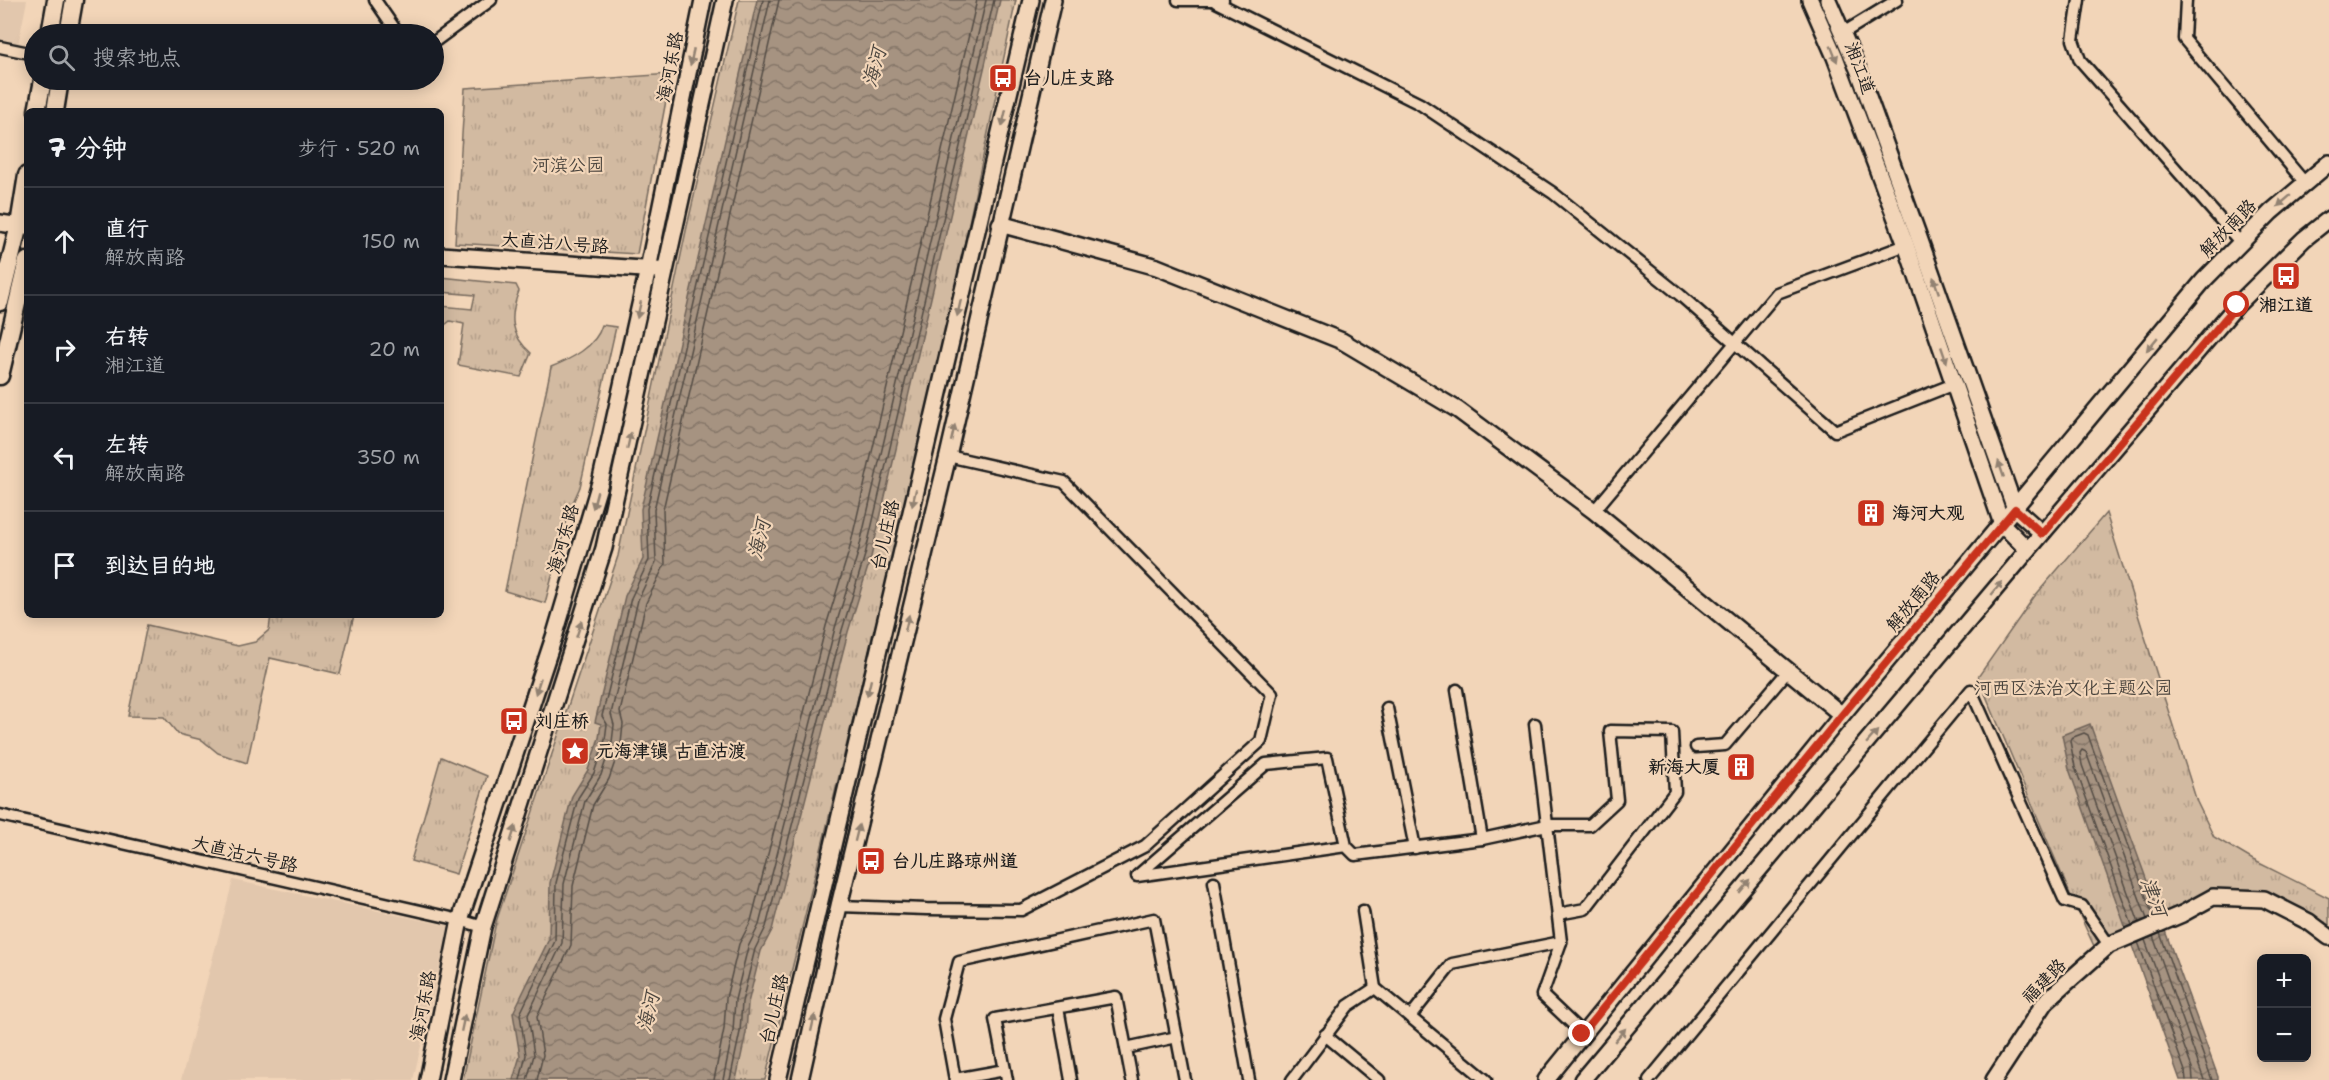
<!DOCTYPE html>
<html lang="zh">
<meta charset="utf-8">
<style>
:root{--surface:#171b24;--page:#242831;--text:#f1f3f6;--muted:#9ea1a6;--line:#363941}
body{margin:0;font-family:"Shantell Sans","LXGW WenKai TC",sans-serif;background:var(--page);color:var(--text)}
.controls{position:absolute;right:18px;bottom:18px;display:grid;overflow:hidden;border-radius:9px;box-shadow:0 3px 15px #0003}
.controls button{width:54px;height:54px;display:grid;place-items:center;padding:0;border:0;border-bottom:2px solid var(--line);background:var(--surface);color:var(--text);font:30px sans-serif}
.stop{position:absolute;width:18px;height:18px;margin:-14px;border:4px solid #c8321e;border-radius:50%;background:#fff}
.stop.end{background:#c8321e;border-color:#fff;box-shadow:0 2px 6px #0008}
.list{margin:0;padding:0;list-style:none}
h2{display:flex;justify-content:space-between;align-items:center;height:78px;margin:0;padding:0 24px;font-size:26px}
h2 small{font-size:20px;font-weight:400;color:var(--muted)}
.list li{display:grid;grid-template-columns:39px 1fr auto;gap:18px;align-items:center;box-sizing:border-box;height:108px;padding:0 24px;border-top:2px solid var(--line)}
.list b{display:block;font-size:22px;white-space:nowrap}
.list p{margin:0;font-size:20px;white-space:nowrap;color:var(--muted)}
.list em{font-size:20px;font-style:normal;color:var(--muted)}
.icon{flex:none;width:33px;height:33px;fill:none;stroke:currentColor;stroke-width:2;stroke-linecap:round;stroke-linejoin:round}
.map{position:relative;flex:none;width:2329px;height:1080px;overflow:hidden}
.search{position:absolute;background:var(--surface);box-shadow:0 3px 15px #0003;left:24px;top:24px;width:420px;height:66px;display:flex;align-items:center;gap:15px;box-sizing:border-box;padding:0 21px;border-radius:33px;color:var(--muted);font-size:22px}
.panel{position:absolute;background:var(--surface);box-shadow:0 3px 15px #0003;left:24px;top:108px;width:420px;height:510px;border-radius:9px}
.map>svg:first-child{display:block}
</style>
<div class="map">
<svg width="2329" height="1080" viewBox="0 0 2329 1080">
<defs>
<pattern id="grass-tufts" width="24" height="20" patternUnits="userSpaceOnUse" patternTransform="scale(1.5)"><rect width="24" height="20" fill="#d2baa1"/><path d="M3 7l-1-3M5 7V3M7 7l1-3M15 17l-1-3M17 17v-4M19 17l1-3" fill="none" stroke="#b49f8a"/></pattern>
<pattern id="water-waves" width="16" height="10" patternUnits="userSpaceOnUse" patternTransform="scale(1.5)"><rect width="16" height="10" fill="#a69381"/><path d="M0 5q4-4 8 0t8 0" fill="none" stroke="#867769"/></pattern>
</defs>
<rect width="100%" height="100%" fill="#f2d5b8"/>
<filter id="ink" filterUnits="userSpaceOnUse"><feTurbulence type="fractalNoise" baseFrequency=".0167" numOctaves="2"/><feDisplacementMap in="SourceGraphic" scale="12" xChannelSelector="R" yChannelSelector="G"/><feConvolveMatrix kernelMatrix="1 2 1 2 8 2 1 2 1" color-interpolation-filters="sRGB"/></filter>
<g filter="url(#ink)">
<g fill="#e2c7ad">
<path d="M0 0H27L18 45 0 42Z"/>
<path d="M233 880 449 926 413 1080H181Z"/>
</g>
<g fill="url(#grass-tufts)" stroke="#776b5e" stroke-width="1.5">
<path d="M739 0H1016L939 365 765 1080H463L496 922 618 556 686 231Z"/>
<path d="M671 74 637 254 455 243 465 88Z"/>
<path d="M441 277 516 285 519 291C509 316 510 335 531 353L521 377 458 365 464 324 450 321 441 328V306L472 309 475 295 441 292Z"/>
<path d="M602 325 616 327 580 487 570 509 545 603 505 591 551 367C571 359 596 347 602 325Z"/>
<path d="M2106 513 2197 802 2214 837 2253 860 2329 898V936L2249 893 2212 892 2094 946 2070 894 1978 677 2034 597Z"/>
<path d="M271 615H354L340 674 270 658 247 763 218 753 202 740 178 734 164 717 128 716 147 625 238 646 255 642 269 630Z"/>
<path d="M441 757 487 776 456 874 411 861Z"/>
</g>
<g fill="url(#water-waves)" stroke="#6f6359" stroke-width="1.5">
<path d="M757 0H1000L871 557 848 632 772 930 761 951 748 1003 746 1033 736 1080H513L520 1056 513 1013 549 939 550 883 572 796 588 770 599 738 601 724 595 722 625 596 643 559 641 509Z"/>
<path d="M2090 724 2218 1077V1080H2180L2069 769 2062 735Z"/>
</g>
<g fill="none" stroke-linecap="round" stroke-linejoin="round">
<g stroke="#534c44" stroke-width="1.5">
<path d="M2139 923 2082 765 2080 753 2082 750 2086 752 2147 919"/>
<path d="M2132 925 2075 767 2070 741 2071 738 2084 733 2088 735 2153 916"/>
<path d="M2160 933 2212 1080"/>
<path d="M2153 936 2204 1080"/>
<path d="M2145 940 2192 1068 2193 1080"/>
<path d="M2138 942 2185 1071 2186 1080"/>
<path d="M520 1080 526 1055 520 1014 555 941 556 883 578 798 594 773 605 740 607 724 602 716 631 598 649 560 647 509 763 0"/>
<path d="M527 1080 534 1055 528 1015 562 943 564 884 585 801 601 775 612 742 614 725 611 714 638 600 656 562 654 510 770 0"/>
<path d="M537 1080 543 1055 537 1017 571 945 573 886 593 805 609 779 621 744 623 724 620 712 646 603 665 564 663 510 779 0"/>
<path d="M714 1080 724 1029 726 998 739 944 751 921 826 626 849 551 977 0"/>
<path d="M723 1080 733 1031 735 1000 748 947 759 925 835 628 858 553 986 0"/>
<path d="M730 1080 740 1032 742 1002 755 949 766 927 842 630 865 555 994 0"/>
</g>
<g stroke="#1c1c1c" stroke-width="15">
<g id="street">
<path d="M375 0 397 32 405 34"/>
<path d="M1178 0H1223"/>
<path d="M2079 0 2073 40 2080 60 2240 242"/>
<path d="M2186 0 2184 39 2305 183"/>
<path d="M1216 2 1420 104 1553 193 1680 295 1835 431 1954 384"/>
<path d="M1843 33 1897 0"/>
<path d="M434 42 491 0"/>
<path d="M0 47 34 54"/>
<path d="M1594 511 1777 293 1906 245"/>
<path d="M1457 690 1482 839"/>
<path d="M1387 708 1415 848"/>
<path d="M1535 724 1561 942 1542 995 1583 1034"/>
<path d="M1696 747 1725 745 1788 671"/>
<path d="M0 815 460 920 483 927"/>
<path d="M1346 846 1327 758 1266 764 1137 876 1346 846 1355 855 1482 839 1547 825H1590L1617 800 1610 731 1672 732 1675 792 1585 909 1558 914"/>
<path d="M1214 882 1249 1080"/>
<path d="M839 906 927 909 1021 910 1145 846 1261 741 1272 694 1064 482 948 456"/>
<path d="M1363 911 1375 988"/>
<path d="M1058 1008 1071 1080"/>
<path d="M1410 1017 1452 964 1561 942"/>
<path d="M1325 1035 1379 1080"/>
<path d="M1126 1048 1177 1037"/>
<path d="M955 1079 1005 1070"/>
<path d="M955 1080 944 1019 959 962 1154 919 1185 1080"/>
<path d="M1007 1080 995 1019 1116 997 1132 1080"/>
<path d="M1292 1080 1348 1006 1375 988 1486 1080"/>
<path d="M1649 1080 1971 690 2065 901 2082 906 2109 945"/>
</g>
</g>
<g stroke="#1c1c1c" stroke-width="20">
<g id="secondary">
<path d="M1810 0 1835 57 1906 245 2002 524 2028 550"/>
<path d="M1828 0 1858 69 1917 232 2015 509 2042 533"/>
<path d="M0 223 27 227"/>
<path d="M1000 224 1157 267 1342 341 1458 410 1594 511 1842 715"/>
<path d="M441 255 657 270"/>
<path d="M428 1080 460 920 555 634 601 479 648 269 703 0"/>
<path d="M451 1080 483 927 604 548 725 0"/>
<path d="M778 1080 1031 0"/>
<path d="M800 1080 839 906 948 456 1053 0"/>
<path d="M1546 1080 1842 715 2204 280 2271 212 2329 163"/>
<path d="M1582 1080 2028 550 2237 305 2304 239 2329 219"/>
<path d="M1994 1080 2045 1002 2109 945 2182 914 2213 897 2264 899 2309 922 2329 937"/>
</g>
</g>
<g stroke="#1c1c1c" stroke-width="21">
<g id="primary">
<path d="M50 34 56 0"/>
<path d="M68 34 74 0"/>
<path d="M37 111 43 80"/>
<path d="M55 111 60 80"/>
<path d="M0 302 19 225 27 175"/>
<path d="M0 376 27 261"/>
</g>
</g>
<use href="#street" stroke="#f2d5b8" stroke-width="10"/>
<use href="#secondary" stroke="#f2d5b8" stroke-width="15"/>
<use href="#primary" stroke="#f2d5b8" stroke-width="16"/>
</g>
<defs><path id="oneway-solid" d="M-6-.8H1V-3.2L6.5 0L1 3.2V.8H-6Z" transform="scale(1.5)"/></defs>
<g fill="#928272">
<use href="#oneway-solid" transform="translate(1834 54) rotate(68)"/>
<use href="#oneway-solid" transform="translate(692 57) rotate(102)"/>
<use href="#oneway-solid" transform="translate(1004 118) rotate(103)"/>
<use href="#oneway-solid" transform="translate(2284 201) rotate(139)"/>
<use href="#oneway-solid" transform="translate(1936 285) rotate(-109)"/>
<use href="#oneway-solid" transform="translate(959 308) rotate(103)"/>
<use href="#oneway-solid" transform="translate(639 310) rotate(103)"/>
<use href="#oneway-solid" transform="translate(2152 344) rotate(130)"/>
<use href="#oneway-solid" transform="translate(1944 355) rotate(71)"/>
<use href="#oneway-solid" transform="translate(953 433) rotate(-77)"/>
<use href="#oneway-solid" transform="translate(629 441) rotate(-78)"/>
<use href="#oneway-solid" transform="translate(2001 469) rotate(-109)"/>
<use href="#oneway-solid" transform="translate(914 498) rotate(103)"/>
<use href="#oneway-solid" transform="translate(595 500) rotate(105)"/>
<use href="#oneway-solid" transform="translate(1997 588) rotate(-51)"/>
<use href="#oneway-solid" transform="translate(907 623) rotate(-76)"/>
<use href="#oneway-solid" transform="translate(579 629) rotate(-72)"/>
<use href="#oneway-solid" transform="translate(538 686) rotate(108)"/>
<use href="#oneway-solid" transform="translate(869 688) rotate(103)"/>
<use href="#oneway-solid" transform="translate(1872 737) rotate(-49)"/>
<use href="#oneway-solid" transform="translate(857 833) rotate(-76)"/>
<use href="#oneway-solid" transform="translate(513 834) rotate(-72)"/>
<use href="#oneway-solid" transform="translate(1745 886) rotate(-50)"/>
<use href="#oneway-solid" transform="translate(463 1023) rotate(-78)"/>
<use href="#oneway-solid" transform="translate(813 1023) rotate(-77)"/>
<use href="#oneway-solid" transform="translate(1620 1035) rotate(-50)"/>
</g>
</g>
<g fill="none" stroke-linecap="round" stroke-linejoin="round" filter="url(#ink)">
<path stroke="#c8321e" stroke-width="8" d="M1582 1034 1842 715 2015 509 2042 534 2237 305"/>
</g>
<defs>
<g id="bus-square" transform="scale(1.5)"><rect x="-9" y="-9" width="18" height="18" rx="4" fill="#c8321e" stroke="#f2d5b8"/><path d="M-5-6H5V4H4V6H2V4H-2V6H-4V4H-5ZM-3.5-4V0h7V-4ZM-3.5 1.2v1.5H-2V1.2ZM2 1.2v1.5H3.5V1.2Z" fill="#fff"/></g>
<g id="building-square" transform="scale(1.5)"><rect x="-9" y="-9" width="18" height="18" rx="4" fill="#c8321e" stroke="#f2d5b8"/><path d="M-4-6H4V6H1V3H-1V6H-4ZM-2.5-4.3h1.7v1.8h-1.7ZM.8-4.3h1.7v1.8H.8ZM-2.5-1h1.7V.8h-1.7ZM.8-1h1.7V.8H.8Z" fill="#fff"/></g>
<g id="sight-square" transform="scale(1.5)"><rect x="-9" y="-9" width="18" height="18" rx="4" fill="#c8321e" stroke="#f2d5b8"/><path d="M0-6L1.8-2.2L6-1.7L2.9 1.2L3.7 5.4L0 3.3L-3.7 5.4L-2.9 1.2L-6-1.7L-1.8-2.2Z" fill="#fff"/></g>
</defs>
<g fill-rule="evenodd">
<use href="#bus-square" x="1003" y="78"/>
<use href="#bus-square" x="2286" y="276"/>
<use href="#building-square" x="1871" y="513"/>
<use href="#bus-square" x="514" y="721"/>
<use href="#sight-square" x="575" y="751"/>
<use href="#building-square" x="1741" y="767"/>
<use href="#bus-square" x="871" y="861"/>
</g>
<g text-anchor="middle" stroke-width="4.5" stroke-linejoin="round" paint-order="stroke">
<g font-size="18" fill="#1c1c1c" stroke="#f2d5b8">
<text transform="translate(670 67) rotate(-79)" y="6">海河东路</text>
<text transform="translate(1860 68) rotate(69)" y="6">湘江道</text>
<text transform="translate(2228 228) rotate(-46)" y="6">解放南路</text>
<text transform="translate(555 243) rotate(4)" y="6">大直沽八号路</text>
<text transform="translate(885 535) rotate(-77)" y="6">台儿庄路</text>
<text transform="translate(563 539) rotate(-74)" y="6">海河东路</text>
<text transform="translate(1913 601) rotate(-50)" y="6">解放南路</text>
<text transform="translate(245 854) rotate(13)" y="6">大直沽六号路</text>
<text transform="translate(2044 981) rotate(-46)" y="6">福建路</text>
<text transform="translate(423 1006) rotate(-79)" y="6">海河东路</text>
<text transform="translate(774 1009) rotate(-77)" y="6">台儿庄路</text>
</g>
<g font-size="18" font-weight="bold" fill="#1c1c1c" stroke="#f2d5b8" text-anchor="start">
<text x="1024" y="84">台儿庄支路</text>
<text x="2286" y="311" text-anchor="middle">湘江道</text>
<text x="1892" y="519">海河大观</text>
<text x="535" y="727">刘庄桥</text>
<text x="596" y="757">元海津镇 古直沽渡</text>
<text x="1720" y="773" text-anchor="end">新海大厦</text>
<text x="892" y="867">台儿庄路琼州道</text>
</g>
<g font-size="18" fill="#4a443d" stroke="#f2d5b8">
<text x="568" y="171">河滨公园</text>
<text x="2073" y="694">河西区法治文化主题公园</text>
</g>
<g font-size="20" font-style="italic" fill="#4c463f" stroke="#f2d5b8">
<text transform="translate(874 67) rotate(-75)" y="7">海河</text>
<text transform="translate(759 539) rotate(-77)" y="7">海河</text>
<text transform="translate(2154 897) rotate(70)" y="7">津河</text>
<text transform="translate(648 1012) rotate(-77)" y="7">海河</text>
</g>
</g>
</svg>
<div class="controls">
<button>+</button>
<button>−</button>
</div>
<div class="stop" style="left:2237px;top:305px"></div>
<div class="stop end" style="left:1582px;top:1034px"></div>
<div class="search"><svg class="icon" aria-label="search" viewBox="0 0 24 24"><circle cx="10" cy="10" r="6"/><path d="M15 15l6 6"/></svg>搜索地点</div>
<section class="panel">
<h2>7 分钟<small>步行 · 520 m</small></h2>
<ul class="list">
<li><svg class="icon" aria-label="ahead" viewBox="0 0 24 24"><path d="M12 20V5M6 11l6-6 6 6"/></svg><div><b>直行</b><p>解放南路</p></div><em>150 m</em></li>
<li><svg class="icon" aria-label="right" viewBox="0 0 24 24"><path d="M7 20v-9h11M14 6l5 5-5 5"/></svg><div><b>右转</b><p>湘江道</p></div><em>20 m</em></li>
<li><svg class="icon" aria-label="left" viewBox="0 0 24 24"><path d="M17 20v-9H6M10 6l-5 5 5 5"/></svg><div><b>左转</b><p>解放南路</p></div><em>350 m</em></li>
<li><svg class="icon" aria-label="arrive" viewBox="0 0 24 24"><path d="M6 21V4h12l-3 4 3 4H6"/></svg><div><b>到达目的地</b></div></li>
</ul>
</section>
</div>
